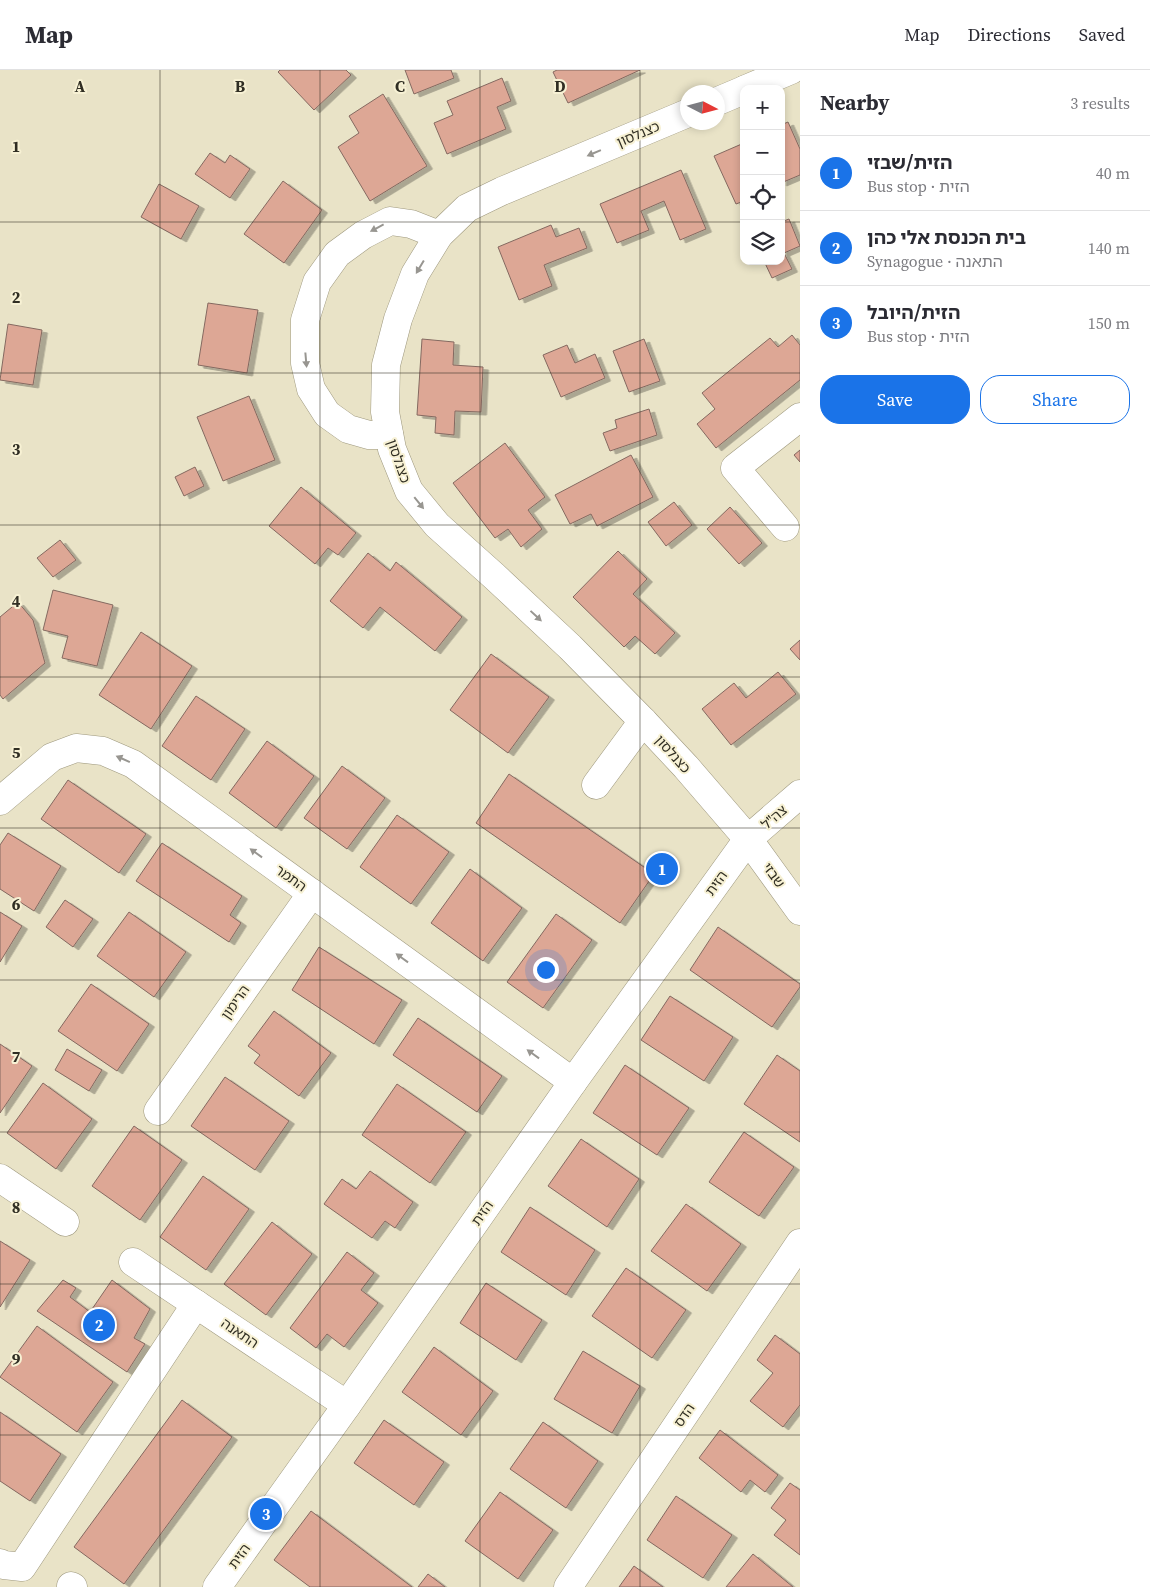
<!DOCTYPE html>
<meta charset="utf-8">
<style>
:root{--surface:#fff;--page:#f7f7f7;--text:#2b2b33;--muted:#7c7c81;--line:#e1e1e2;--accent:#1a73e8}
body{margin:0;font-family:"Source Serif 4","Noto Sans Hebrew",serif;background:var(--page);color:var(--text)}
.controls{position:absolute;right:15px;top:15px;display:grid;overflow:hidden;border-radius:10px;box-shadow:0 2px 8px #0003}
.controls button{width:45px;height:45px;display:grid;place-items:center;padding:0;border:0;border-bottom:1px solid var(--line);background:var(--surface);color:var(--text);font:25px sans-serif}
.compass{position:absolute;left:680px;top:15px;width:45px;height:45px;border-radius:50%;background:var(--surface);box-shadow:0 2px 8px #0003;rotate:96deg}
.you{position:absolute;left:545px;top:899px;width:18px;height:18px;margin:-12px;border:4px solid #fff;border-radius:50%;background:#1a73e8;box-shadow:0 0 0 8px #1a73e833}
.badge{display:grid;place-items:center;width:32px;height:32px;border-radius:50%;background:var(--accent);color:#fff;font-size:16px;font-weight:700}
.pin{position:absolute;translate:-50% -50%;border:2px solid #fff;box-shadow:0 1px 5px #0006}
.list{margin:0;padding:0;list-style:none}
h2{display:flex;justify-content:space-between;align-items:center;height:65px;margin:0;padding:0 20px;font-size:21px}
h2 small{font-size:16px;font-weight:400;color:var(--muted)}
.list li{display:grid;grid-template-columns:32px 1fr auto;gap:15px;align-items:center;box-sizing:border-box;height:75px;padding:0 20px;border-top:1px solid var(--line)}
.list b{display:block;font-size:19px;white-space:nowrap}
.list p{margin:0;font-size:16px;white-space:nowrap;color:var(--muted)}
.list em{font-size:16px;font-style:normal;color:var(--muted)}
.actions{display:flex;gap:10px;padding:15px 20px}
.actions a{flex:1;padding:11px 0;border:1px solid var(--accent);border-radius:20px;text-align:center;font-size:18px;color:var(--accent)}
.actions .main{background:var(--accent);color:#fff}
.icon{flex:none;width:28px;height:28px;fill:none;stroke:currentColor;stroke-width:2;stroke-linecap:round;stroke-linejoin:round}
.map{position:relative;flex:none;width:800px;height:1517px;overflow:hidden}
header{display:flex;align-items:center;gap:30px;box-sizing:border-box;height:70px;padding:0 25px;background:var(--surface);border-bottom:1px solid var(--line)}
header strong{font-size:24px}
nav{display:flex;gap:28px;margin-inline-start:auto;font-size:18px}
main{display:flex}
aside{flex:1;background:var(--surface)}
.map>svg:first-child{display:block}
</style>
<header>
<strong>Map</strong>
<nav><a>Map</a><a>Directions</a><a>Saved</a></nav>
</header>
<main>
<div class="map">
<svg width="800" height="1517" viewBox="0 0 800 1517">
<defs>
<filter id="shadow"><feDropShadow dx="5.5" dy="3" stdDeviation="0" flood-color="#0004"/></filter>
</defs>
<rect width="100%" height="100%" fill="#e9e3c7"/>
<g fill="#dda795" stroke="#846960" filter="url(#shadow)">
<path d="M280 0H346L351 5 314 40 278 2Z"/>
<path d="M405 0H451L454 8 414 24Z"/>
<path d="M557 0H640L568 33 553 2Z"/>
<path d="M502 8 511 31 497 37 506 59 447 84 434 53 453 45 447 31Z"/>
<path d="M383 24 427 96 370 131 338 77 359 63 349 46Z"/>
<path d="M788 52 800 79V105L781 113V55Z"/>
<path d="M744 73V131L736 134 714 86Z"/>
<path d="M210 83 225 93 230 85 250 99 230 128 195 104Z"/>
<path d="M681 100 706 159 680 170 664 131 641 141 649 160 617 173 600 134Z"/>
<path d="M283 111 322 140 284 193 244 164Z"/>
<path d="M159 114 199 136 181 169 141 147Z"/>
<path d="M789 149 800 176 784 183 792 199 772 208 764 191H781V152Z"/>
<path d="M551 155 556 167 579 158 587 178 544 195 552 216 519 230 498 177Z"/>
<path d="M208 233 258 240 247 303 198 295Z"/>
<path d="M8 254 42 260 33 315 0 310Z"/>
<path d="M792 265 800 275V310L716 378 697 354 715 339 702 323 770 268 778 277Z"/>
<path d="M422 269 454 272 453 295 483 297 481 342 455 341 454 365 435 363 436 347 417 345Z"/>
<path d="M644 269 660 311 629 322 613 281Z"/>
<path d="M567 275 575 293 595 284 605 308 561 327 543 285Z"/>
<path d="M249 326 275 390 223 411 197 347Z"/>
<path d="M649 339 657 365 610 381 603 363 617 358 615 350Z"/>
<path d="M505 373 545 427 528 440 542 459 521 477 508 459 495 468 453 413Z"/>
<path d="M800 380V392L794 385Z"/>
<path d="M631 385 653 427 597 456 591 444 570 454 555 425Z"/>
<path d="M195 397 204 416 184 426 175 407Z"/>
<path d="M301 417 356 463 338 485 328 478 315 494 269 456Z"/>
<path d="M674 432 692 455 666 476 648 452Z"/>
<path d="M730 437 762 473 739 494 707 459Z"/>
<path d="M60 470 76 490 53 507 37 488Z"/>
<path d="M618 481 647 509 633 524 675 563 655 584 635 566 624 577 573 527Z"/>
<path d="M368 483 390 501 396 492 462 547 435 581 380 537 363 558 330 531Z"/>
<path d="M53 520 113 535 97 596 62 588 68 566 43 560Z"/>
<path d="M18 532 33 550 45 593 3 629 0 625V547Z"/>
<path d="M141 562 192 596 151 659 99 625Z"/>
<path d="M800 570V590L790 579Z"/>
<path d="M491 584 549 627 508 683 450 640Z"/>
<path d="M778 602 796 624 731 675 702 639 734 613 746 628Z"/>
<path d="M196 626 245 659 211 710 162 676Z"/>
<path d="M267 671 314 706 276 758 229 723Z"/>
<path d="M342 696 385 728 347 779 304 748Z"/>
<path d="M509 704 654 804 620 853 476 753Z"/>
<path d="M68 710 146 764 119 803 41 749Z"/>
<path d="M397 745 449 782 411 834 360 797Z"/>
<path d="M8 763 61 796 34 841 0 819V775Z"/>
<path d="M162 773 242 826 230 845 241 853 229 872 136 811Z"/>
<path d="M470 799 522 838 483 891 431 853Z"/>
<path d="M65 830 93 849 73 877 46 857Z"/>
<path d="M0 842 22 856 0 892Z"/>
<path d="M129 842 186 882 154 927 97 886Z"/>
<path d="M556 844 592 870 543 938 507 912Z"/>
<path d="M718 857 800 914V917L772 957 690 900Z"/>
<path d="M319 877 402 930 374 974 292 920Z"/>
<path d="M91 914 149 954 117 1001 58 961Z"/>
<path d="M670 926 733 967 704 1011 641 970Z"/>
<path d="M274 941 331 983 299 1026 254 993 260 985 248 976Z"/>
<path d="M418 948 502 1006 477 1042 393 985Z"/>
<path d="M0 974 32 996 0 1043Z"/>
<path d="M67 979 102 1000 89 1021 55 1000Z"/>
<path d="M777 985 800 1001V1072L744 1034Z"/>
<path d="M625 995 689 1038 657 1085 593 1043Z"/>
<path d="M225 1007 289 1051 255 1100 191 1056Z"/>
<path d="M43 1013 92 1049 56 1099 7 1063Z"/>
<path d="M397 1014 466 1062 430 1113 362 1065Z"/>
<path d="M134 1056 182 1090 140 1150 92 1116Z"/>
<path d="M744 1062 794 1097 759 1146 709 1112Z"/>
<path d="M581 1069 639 1109 607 1157 548 1116Z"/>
<path d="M370 1101 413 1132 395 1158 385 1151 372 1168 324 1134 342 1109 356 1119Z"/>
<path d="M203 1106 249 1139 206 1200 160 1167Z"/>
<path d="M686 1134 741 1174 707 1221 651 1181Z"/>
<path d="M530 1137 595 1180 566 1225 501 1182Z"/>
<path d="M272 1152 312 1184 266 1245 224 1214Z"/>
<path d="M0 1171 30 1190 0 1237Z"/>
<path d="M347 1182 374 1203 361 1220 378 1233 344 1277 327 1264 316 1278 290 1258Z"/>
<path d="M626 1198 686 1240 652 1288 592 1246Z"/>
<path d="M63 1210 76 1218 70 1227 90 1242 112 1210 150 1239 134 1268 145 1274 127 1302 37 1241Z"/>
<path d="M486 1213 542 1250 516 1290 460 1253Z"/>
<path d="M37 1256 113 1312 77 1362 0 1307Z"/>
<path d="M775 1265 800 1284V1335L783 1357 750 1331 773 1303 757 1290Z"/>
<path d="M434 1277 493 1321 461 1365 402 1322Z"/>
<path d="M583 1281 640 1316 612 1363 554 1329Z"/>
<path d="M182 1330 232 1367 124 1514 74 1477Z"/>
<path d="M0 1342 61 1384 30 1431 0 1411Z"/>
<path d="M384 1350 444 1392 414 1435 354 1393Z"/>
<path d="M543 1352 598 1391 566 1438 510 1399Z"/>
<path d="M720 1360 778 1405 765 1422 750 1410 741 1422 699 1388Z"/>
<path d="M790 1413 800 1420V1485L774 1465 786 1450 771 1438Z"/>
<path d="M500 1422 553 1460 518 1509 465 1471Z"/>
<path d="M676 1426 732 1465 703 1508 647 1470Z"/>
<path d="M311 1441 412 1517H310L274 1490Z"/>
<path d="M753 1484 793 1517H726Z"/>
<path d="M634 1496 663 1517H619Z"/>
<path d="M428 1504 445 1517H418Z"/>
</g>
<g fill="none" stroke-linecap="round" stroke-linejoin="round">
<g stroke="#9e987e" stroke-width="29">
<g id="minor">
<path d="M746 19 791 0"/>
<path d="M718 31 744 20"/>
<path d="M688 43 502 121 467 138 439 165 415 204 398 249 386 295 385 342 392 379 409 421 437 455 494 506 570 577 643 651 686 697 748 769 800 841"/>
<path d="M389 365H369L348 359 327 344 311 319 305 293V250L317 212 337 184 363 165 390 151 411 154 439 165"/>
<path d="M785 457 735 398 800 347"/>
<path d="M596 715 643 651"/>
<path d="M0 731 52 687 76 678 103 681 133 694 573 1012"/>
<path d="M158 1041 312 823"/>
<path d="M0 1108 65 1152"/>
<path d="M133 1192 347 1335"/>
<path d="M0 1493 4 1495 22 1497 196 1234"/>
<path d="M71 1516 73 1517"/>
<path d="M217 1517 347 1335 573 1012 748 769 800 724"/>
<path d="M568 1517 800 1173"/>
</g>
</g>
<use href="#minor" stroke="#fff" stroke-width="28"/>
</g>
<defs><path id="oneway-solid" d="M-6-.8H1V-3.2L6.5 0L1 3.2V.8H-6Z" transform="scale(1.25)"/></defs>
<g fill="#989691">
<use href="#oneway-solid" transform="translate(594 83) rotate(157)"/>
<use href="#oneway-solid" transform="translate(377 158) rotate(152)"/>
<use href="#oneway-solid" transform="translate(420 197) rotate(121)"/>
<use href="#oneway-solid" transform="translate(306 290) rotate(85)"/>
<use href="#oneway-solid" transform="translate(419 433) rotate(51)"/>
<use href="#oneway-solid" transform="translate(536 546) rotate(43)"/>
<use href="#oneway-solid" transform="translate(123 689) rotate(-156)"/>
<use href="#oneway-solid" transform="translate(256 783) rotate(-144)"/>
<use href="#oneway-solid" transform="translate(402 888) rotate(-144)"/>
<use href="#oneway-solid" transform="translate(533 984) rotate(-144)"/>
</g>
<path fill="none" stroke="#302e23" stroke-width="1" stroke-opacity="0.55" d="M160 0V1517M320 0V1517M480 0V1517M640 0V1517M0 152H744M781 152H800M0 303H800M0 455H800M0 607H800M0 758H800M0 910H800M0 1062H800M0 1214H800M0 1365H800"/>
<g text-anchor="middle" stroke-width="4" stroke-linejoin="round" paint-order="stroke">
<g font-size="14" fill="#302e23" stroke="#f7f1d4">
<text transform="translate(638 64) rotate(-23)" y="5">כצנלסון</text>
<text transform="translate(399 391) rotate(71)" y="5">כצנלסון</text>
<text transform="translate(673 684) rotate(48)" y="5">כצנלסון</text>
<text transform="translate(774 747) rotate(-41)" y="5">צה"ל</text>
<text transform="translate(774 805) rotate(54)" y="5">שבזי</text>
<text transform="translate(291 808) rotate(36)" y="5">התמר</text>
<text transform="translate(716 813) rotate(-54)" y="5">הזית</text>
<text transform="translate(235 932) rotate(-55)" y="5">הרימון</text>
<text transform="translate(482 1143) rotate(-55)" y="5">הזית</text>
<text transform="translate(240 1263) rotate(34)" y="5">התאנה</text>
<text transform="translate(684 1345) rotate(-56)" y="5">הדס</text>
<text transform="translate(239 1486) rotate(-54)" y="5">הזית</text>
</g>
</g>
<g font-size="16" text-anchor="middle" font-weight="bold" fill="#302e23" stroke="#f7f1d4" stroke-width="4" stroke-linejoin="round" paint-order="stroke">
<text x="80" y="22">A</text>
<text x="240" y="22">B</text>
<text x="400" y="22">C</text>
<text x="560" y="22">D</text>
<text x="16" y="82">1</text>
<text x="16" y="233">2</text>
<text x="16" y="385">3</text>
<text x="16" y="537">4</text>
<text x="16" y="688">5</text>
<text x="16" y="840">6</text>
<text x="16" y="992">7</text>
<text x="16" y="1143">8</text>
<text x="16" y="1295">9</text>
</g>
</svg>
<div class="controls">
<button>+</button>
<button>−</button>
<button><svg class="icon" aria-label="locate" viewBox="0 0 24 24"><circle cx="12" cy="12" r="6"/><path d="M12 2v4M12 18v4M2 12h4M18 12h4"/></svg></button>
<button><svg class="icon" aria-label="layers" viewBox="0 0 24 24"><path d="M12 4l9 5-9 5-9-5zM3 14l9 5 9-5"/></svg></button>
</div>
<svg class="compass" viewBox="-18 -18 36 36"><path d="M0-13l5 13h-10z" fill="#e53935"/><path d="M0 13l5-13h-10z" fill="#7c7c81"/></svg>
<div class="you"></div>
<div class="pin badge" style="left:662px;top:799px">1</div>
<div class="pin badge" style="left:99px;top:1255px">2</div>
<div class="pin badge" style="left:266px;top:1444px">3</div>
</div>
<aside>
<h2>Nearby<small>3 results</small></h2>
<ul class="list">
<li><span class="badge">1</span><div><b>הזית/שבזי</b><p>Bus stop · הזית</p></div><em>40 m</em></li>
<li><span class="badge">2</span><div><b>בית הכנסת אלי כהן</b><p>Synagogue · התאנה</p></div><em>140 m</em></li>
<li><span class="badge">3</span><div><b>הזית/היובל</b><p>Bus stop · הזית</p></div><em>150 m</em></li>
</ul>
<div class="actions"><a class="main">Save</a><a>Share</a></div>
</aside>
</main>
